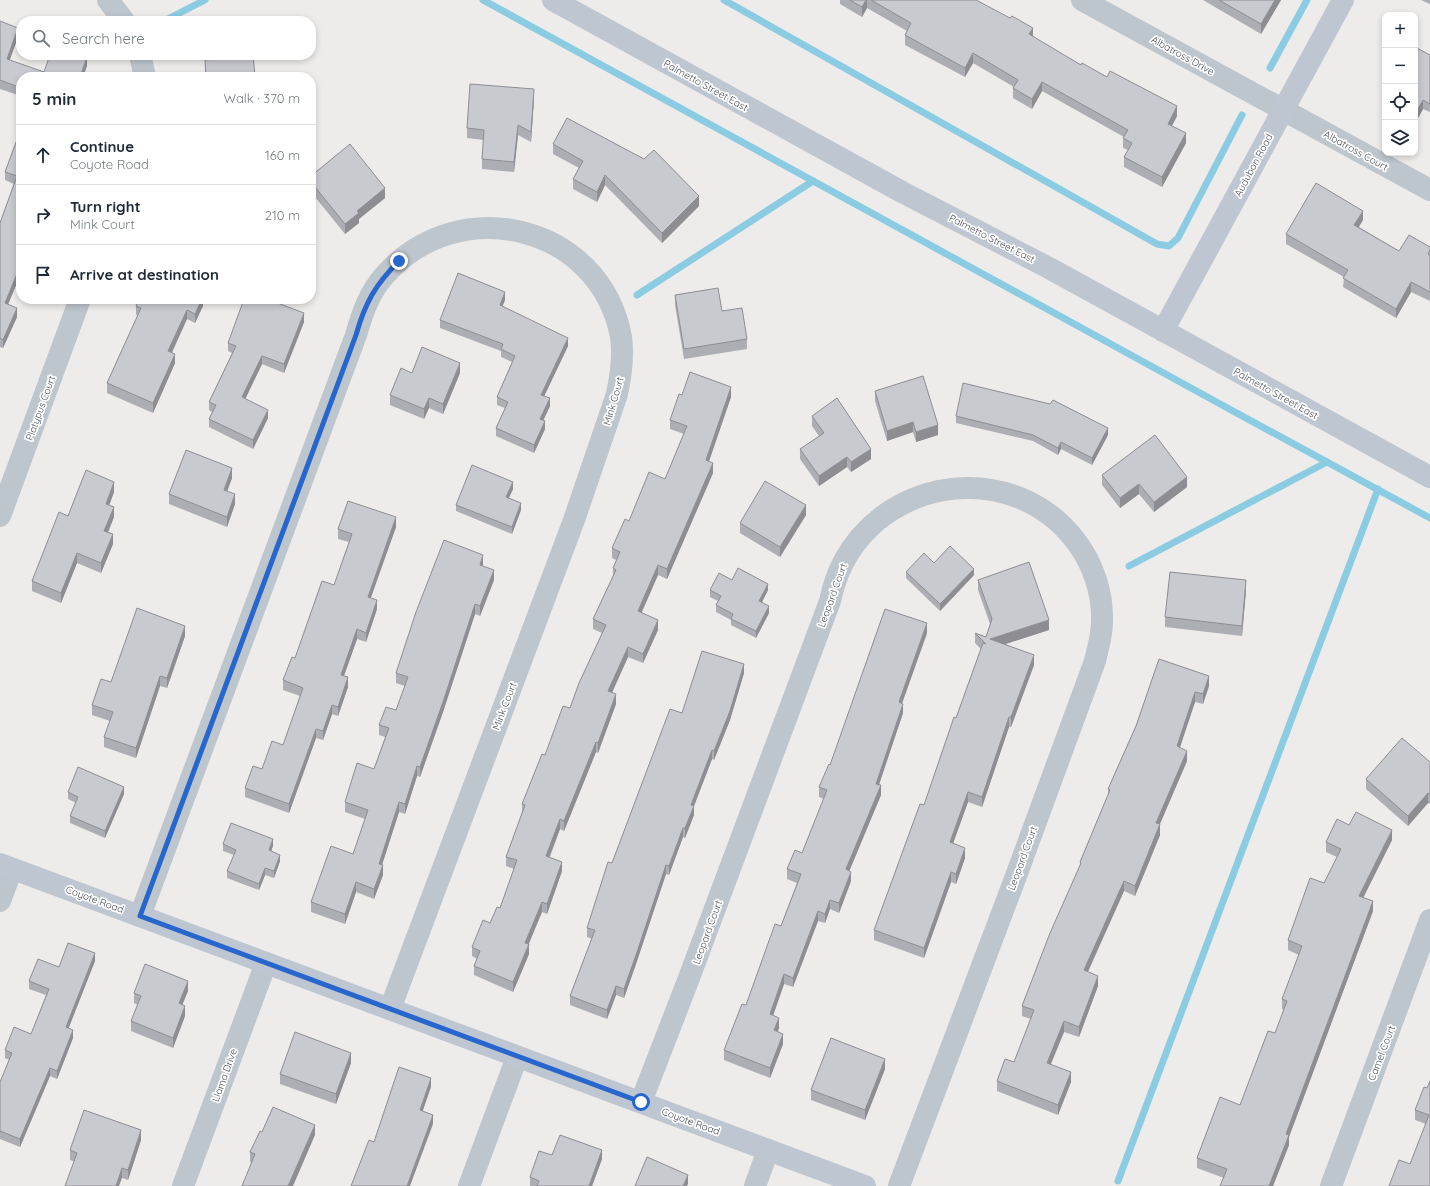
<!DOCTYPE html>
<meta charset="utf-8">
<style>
:root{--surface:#fff;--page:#f6f6f7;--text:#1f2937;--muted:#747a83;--line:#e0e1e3}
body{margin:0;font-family:Quicksand,sans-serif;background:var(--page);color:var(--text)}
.controls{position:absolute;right:12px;top:12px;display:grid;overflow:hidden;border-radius:8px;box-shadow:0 2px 6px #0003}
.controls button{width:36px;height:36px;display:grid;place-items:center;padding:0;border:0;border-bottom:1px solid var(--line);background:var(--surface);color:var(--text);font:20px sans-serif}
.stop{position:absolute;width:12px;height:12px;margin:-9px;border:3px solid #2766cd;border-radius:50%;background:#fff}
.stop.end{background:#2766cd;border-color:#fff;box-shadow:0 1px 4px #0008}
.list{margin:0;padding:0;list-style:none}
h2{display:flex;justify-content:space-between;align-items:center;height:52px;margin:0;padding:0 16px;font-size:17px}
h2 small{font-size:13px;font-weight:400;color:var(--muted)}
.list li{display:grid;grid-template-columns:26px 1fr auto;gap:12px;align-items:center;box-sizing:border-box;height:60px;padding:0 16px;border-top:1px solid var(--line)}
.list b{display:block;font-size:15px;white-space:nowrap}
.list p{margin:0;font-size:13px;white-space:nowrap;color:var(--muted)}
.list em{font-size:13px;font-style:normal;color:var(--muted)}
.icon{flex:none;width:22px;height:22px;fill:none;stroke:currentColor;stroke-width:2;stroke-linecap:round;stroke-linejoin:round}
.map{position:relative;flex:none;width:1430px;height:1186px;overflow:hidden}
.search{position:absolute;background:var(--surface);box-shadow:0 2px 6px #0003;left:16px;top:16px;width:300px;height:44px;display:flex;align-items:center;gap:10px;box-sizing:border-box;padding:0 14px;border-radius:16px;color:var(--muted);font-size:15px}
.panel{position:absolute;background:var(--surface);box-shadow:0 2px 6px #0003;left:16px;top:72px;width:300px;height:232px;border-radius:16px}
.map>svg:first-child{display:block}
</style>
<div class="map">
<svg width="1430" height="1186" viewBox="0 0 1430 1186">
<rect width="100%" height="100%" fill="#eeeceb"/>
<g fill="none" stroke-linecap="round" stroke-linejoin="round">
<g stroke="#8ccce3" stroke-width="7">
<path d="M483 0 1222 405 1430 518"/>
<path d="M724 0 1157 244 1169 246 1178 238 1242 115"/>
<path d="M164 21 205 0"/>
<path d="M1270 68 1307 0"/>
<path d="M637 295 813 181"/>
<path d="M1129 566 1327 462"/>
<path d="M1118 1181 1378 489"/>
</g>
<g stroke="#bdc5cd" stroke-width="22">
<path d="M108 0 124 21"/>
<path d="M1082 0 1430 190"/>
<path d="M140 55 145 77"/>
<path d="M0 516 80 299"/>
<path d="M0 901 12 869"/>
<path d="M140 916 356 335C362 314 369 293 384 276 458 191 600 224 621 337 624 356 621 375 617 394L574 520 390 1009"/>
<path d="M641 1102 689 978 830 601C833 587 837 574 844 561 891 475 1014 461 1075 540 1093 563 1103 593 1102 622 1102 635 1098 648 1095 661L1016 876 899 1186"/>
<path d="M183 1186 266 963"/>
<path d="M469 1186 517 1057"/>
<path d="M755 1186 768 1150"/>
<path d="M1331 1186 1430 920"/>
</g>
<g stroke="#bdc6d1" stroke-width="22">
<path d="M553 0 902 192 1049 268 1430 477"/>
<path d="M1163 331 1343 0"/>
<path d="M0 864 865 1186"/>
</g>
</g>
<g fill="#adaeb3">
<path d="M840 0H976L1033 37 1081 65 1107 77 1177 116 1172 126 1186 143 1162 187 1124 167V157L1128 150 1123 148V138L1124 137 1042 91 1032 109 1013 98V88L1014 87 973 63 965 77 905 45V35L907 31 867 8 862 17 840 4Z"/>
<path d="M1203 0H1281L1261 34Z"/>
<path d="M1421 0H1430V4Z"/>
<path d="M0 21 18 37 9 60 44 72 87 66 83 77H21V96L0 89Z"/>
<path d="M1415 47 1430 55V112L1423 109 1417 120 1415 118Z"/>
<path d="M214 55H253L255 77H206L205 60 215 59Z"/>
<path d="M534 99 531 142 518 135 514 172 482 169V159L484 140 467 138V128Z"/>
<path d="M21 129V273L8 304 17 317 3 348 0 347V223L14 184 5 180V172Z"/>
<path d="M553 144 699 206 662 243 605 185 597 202 573 189V179L579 168 553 154Z"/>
<path d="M311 176 385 198 359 219V223L345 234 311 192Z"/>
<path d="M1363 220 1359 227 1399 251 1430 247V301L1411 292 1396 318 1343 287 1344 277 1286 244V234Z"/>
<path d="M675 295 722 311 747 339V349L684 359 675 305Z"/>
<path d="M203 299V306L195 323 187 319 172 353 175 363 153 413 107 393V383L138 315H136V306Z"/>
<path d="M505 300 502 306 568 346 544 396 550 406 543 421 545 429 534 453 496 436V428L505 408 497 405V397L512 362 501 357V351L440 328V320Z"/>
<path d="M304 322 284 373 262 364 245 399 268 418 253 449 209 427V419L212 412 209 410V402L232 353 228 351V343Z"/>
<path d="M412 373H460L443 414 429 408 424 419 390 405V395Z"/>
<path d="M875 391 938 435 916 442 913 432 887 441 875 401Z"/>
<path d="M682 395 731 397 709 461 713 473 667 579 658 575 641 613 658 630 643 663 628 657 612 693 616 704 598 753 596 752 564 831 560 829 550 857 562 871 547 914 542 912 529 944V954L513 992 474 975V966L477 959 472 956V947L490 923 500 908 514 869 506 866V857L522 813V804L545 755 570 708 602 633 593 629V619L613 576V568L616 560 612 558V548L629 521 665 479 684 434 670 429V420Z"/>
<path d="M812 416 871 459 851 472 847 467 819 486 800 459V449L819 436 812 426Z"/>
<path d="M956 416 1108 435 1092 465 1061 449 1058 455 1033 441 956 423Z"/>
<path d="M1102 475 1187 487 1154 512 1139 494 1120 508 1102 485Z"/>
<path d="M232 478 227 491 235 504 227 527 169 504V494Z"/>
<path d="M513 489 509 498 521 510 512 534 456 511V505Z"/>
<path d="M114 492 109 505 114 517 108 533 113 544 101 573 77 563 61 603 32 591V581L68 516Z"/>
<path d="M806 515 780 557 740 533V523Z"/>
<path d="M396 527 370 598 377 609 366 642 357 639 344 676 348 687 338 716 332 714 323 740 316 738 289 813 245 797V788L283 745 300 696 283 690V680L334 585 349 542 338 539V529Z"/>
<path d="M934 563 974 575 940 611 906 578V572Z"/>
<path d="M483 565V566L494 580 480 616 475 614 443 712 420 777 417 776 405 814 399 812 382 865 383 875 374 899 356 892 345 924 311 912V902L353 854 365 819 345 812V802L374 769 385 737 379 735V725L396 710 405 686 396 683V673Z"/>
<path d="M732 580 768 590 762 602 769 613 756 638 731 625V620L716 612V605L718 601 710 597V590Z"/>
<path d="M978 580 1049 630 1005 644 1034 665 1011 727H1009L982 807 968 802 953 843 965 858 956 884 951 882 924 958 874 940V930L924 805 981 649 975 643V633L986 637 990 624 978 590Z"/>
<path d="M1246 590 1242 636 1165 627V617Z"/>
<path d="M927 633 902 703 903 713 879 785 881 795 849 871 851 881 839 913 830 909 825 923 818 921 793 987 784 984 773 1016 779 1028 778 1032 783 1044 770 1078 724 1060V1050L746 1005 781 926 797 883 787 879V869L802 853 824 799 819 797V787L830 765Z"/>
<path d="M185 636 167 688 160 686 136 758 104 747V737L110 721 92 715V705L111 682Z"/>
<path d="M1159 659 1209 686 1203 704 1195 702 1180 747 1187 761 1160 824V835L1135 896 1124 891 1088 972 1098 986 1079 1037 1064 1032 1051 1064 1071 1082 1058 1115 997 1091V1081L1014 1062 1031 1019 1022 1016V1006L1080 866V862L1108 795V789L1136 726Z"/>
<path d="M744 673 730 720 714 760 712 759 694 806V815L685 838 683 837 669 875 666 874 636 964 624 998 616 995 607 1019 570 1005V996L592 939 587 937V928L612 863 682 713Z"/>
<path d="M1430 762V804L1428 803 1408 826 1366 789V779Z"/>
<path d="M68 792 124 794 105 838 70 823V816L76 803 68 799Z"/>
<path d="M1349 825 1392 840 1363 898 1373 911 1289 1137V1145L1273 1186H1220L1224 1178 1197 1168V1158L1240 1105 1275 1033 1284 1010 1282 1009V999L1299 955 1288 950V940L1324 883 1337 857 1326 852V842Z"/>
<path d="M223 844 273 846 271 851 280 861 274 878 265 875 259 890 227 878V871L234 855 223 851Z"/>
<path d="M95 961 68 1028 73 1038 57 1079 50 1076 20 1147 0 1139V1082L9 1060 5 1058V1050L31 1034 46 995 29 989V981L59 967Z"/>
<path d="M188 991 182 1004 185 1016 173 1048 131 1031V1021L138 1005 134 1003V993Z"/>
<path d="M351 1063 336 1104 280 1084V1074Z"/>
<path d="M885 1069 865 1120 811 1100V1090Z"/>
<path d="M1430 1081V1186L1410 1164 1426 1124 1415 1120V1110L1427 1088Z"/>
<path d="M262 1132 315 1135 252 1163 250 1162V1152Z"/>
<path d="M141 1140 128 1180 70 1160V1150Z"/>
<path d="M552 1155 602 1159 592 1186H530V1177Z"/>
</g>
<g fill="#8d8d92">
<path d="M866 0H867V8L862 17V7Z"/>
<path d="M1275 0H1281L1261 34V24Z"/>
<path d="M18 28V37L7 68V59Z"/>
<path d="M1033 28V38L1029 34Z"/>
<path d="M973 53V63L965 77V68Z"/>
<path d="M87 57V66L83 77H80Z"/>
<path d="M1042 82V91L1032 109V99Z"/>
<path d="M534 89V99L531 142V132Z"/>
<path d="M1423 100V109L1417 120V111Z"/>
<path d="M1177 106V116L1168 133V124Z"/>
<path d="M518 125V135L514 172V162Z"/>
<path d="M1186 133V143L1162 187V177Z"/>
<path d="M605 175V185L597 202V192Z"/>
<path d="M385 188V198L359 219V223L345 234V224L357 211Z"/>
<path d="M699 196V206L662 243V233Z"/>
<path d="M1363 211V220L1354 234V225Z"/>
<path d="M21 264V273L5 312V303Z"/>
<path d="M1411 282V292L1396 318V309Z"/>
<path d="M505 292V300L500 313V305Z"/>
<path d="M202 299H203V306L195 323V314Z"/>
<path d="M17 308V317L3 348V340Z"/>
<path d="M187 310V319L168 360V351Z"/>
<path d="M304 313V322L284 373V364Z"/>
<path d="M568 338V346L541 403V395Z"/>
<path d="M175 354V363L153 413V403Z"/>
<path d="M262 356V364L242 406V397Z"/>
<path d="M460 363V373L443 414V404Z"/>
<path d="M731 387V397L706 470V460Z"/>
<path d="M429 398V408L424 419V409Z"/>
<path d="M550 398V406L540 427V419Z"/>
<path d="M268 410V418L253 449V440Z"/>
<path d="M545 421V429L534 453V445Z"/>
<path d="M913 422V432L887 441V431Z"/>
<path d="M938 425V435L916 442V432Z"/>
<path d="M1108 428V435L1092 465V458Z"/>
<path d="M1061 442V449L1058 455V448Z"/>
<path d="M871 449V459L851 472V462Z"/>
<path d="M847 457V467L819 486V476Z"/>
<path d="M713 463V473L667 579V569Z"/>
<path d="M232 468V478L224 500V490Z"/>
<path d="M1187 477V487L1154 512V502Z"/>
<path d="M114 482V492L106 514V504Z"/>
<path d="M513 482V489L506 504V497Z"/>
<path d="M1139 484V494L1120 508V498Z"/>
<path d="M235 494V504L227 527V517Z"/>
<path d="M521 503V510L512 534V527Z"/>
<path d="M806 505V515L780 557V547Z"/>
<path d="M114 507V517L104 541V531Z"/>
<path d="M396 517V527L368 606V597Z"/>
<path d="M113 534V544L101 573V563Z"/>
<path d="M77 553V563L61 603V593Z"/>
<path d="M483 555V565L480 575V565Z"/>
<path d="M658 565V575L638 621V611Z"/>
<path d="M974 569V575L940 611V604Z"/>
<path d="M494 570V580L480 616V606Z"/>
<path d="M1246 580V590L1242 636V626Z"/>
<path d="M768 584V590L759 608V601Z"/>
<path d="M377 600V609L366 642V633Z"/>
<path d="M475 604V614L443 712 420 777V767Z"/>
<path d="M769 606V613L756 638V631Z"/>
<path d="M658 620V630L643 663V654Z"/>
<path d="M1049 620V630L990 649V639Z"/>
<path d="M927 623V633L899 712V702Z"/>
<path d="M185 626V636L167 688V678Z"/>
<path d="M357 629V639L341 684V675Z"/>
<path d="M628 647V657L608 701V691Z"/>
<path d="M1034 655V665L1011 727V717Z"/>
<path d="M744 664V673L730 720 714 760V751Z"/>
<path d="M160 676V686L136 758V748Z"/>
<path d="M1209 676V686L1203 704V694Z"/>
<path d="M348 677V687L338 716V707Z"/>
<path d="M1195 692V702L1177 756V746Z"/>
<path d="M616 694V704L598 753V743Z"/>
<path d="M903 704V713L876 793V784Z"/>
<path d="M332 705V714L323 740V731Z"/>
<path d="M1009 717V727L982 807V797Z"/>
<path d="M316 729V738L289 813V804Z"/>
<path d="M596 742V752L564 831V821Z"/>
<path d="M712 750V759L694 806V815L685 838V828L691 805Z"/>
<path d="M1187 751V761L1156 833V823Z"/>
<path d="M417 766V776L405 814V804Z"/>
<path d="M881 785V795L846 879V869Z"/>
<path d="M124 787V794L105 838V831Z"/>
<path d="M968 792V802L950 852V842Z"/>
<path d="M1428 793V803L1408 826V816Z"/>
<path d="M399 802V812L379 874V864Z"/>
<path d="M560 819V829L546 865V856Z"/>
<path d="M1160 824V835L1135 896V886Z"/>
<path d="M683 828V837L669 875V866Z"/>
<path d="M1392 830V840L1359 906V896Z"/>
<path d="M273 839V846L269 857V850Z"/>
<path d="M965 848V858L956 884V874Z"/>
<path d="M280 855V861L274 878V871Z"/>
<path d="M562 862V871L547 914V904Z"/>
<path d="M383 865V875L374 899V889Z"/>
<path d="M666 865V874L636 964 624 998V989Z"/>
<path d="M265 868V875L259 890V884Z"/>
<path d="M851 872V881L839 913V903Z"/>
<path d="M951 872V882L924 958V948Z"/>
<path d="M1124 881V891L1084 980V970Z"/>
<path d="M356 882V892L345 924V914Z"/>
<path d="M830 900V909L825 923V914Z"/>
<path d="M1373 901V911L1289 1137V1145L1273 1186H1269L1286 1134Z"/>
<path d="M542 902V912L525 952V943Z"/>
<path d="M818 911V921L793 987V978Z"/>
<path d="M529 944V954L513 992V982Z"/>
<path d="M95 953V961L66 1035V1027Z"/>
<path d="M784 974V984L770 1024V1014Z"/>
<path d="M1098 976V986L1079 1037V1027Z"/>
<path d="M188 981V991L179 1013V1003Z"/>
<path d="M616 986V995L607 1019V1010Z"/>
<path d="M185 1006V1016L173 1048V1038Z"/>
<path d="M779 1018V1028L774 1040V1030Z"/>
<path d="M1064 1021V1032L1047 1073V1063Z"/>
<path d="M73 1030V1038L57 1079V1071Z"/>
<path d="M783 1034V1044L770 1078V1068Z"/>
<path d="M351 1053V1063L336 1104V1094Z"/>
<path d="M885 1059V1069L865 1120V1110Z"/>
<path d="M50 1068V1076L20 1147V1139Z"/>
<path d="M1071 1072V1082L1058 1115V1105Z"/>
<path d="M431 1078V1087L420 1119V1110Z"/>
<path d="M433 1115V1124L410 1186H407Z"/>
<path d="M315 1125V1135L293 1186H288Z"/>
<path d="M141 1130V1140L128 1180V1170Z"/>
<path d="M602 1150V1159L592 1186H589Z"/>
<path d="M122 1168V1178L119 1186H116Z"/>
<path d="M688 1175V1184L687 1186H683Z"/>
</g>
<g fill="#c9cad0" stroke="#8d8d92">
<path d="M850 0H866L862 7Z"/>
<path d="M871 0H976L1010 18 1012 16 1033 28 1029 34 1081 65 1082 63 1107 77 1110 71 1177 106 1168 124 1186 133 1162 177 1124 157 1132 143 1123 138 1128 130 1042 82 1032 99 1013 88 1018 80 973 53 965 68 905 35 911 23Z"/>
<path d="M1219 0H1275L1261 24Z"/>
<path d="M0 21 18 28 7 59 44 72 50 55H81L87 57 80 77H21V88L0 80Z"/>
<path d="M1415 47 1430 55V104L1423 100 1417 111 1415 110Z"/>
<path d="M215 55H253L255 76 244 77H206L205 60 215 59Z"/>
<path d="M470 84 534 89 531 132 518 125 514 162 482 159 484 130 467 128Z"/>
<path d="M567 118 644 159 654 150 699 196 662 233 605 175 597 192 573 179 583 161 553 144Z"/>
<path d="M21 129V264L5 303 17 308 3 340 0 338V223L17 176 5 172Z"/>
<path d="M350 144 385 188 357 211 359 213 345 224 311 182V176Z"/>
<path d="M1316 183 1363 211 1354 225 1399 251 1409 235 1430 247V250L1428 254 1430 255V292L1411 282 1396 309 1343 278 1348 270 1286 234Z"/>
<path d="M458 273 505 292 500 305 568 338 541 395 550 398 540 419 545 421 534 445 496 428 508 402 497 397 515 356 501 349 503 344 440 320Z"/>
<path d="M718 288 722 311 742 308 747 339 684 349 675 295Z"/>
<path d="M139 299H202L195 314 187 310 168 351 175 354 153 403 107 383 141 308 136 306Z"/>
<path d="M244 299H267L304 313 284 364 262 356 242 397 268 410 253 440 209 419 216 405 209 402 236 346 228 343Z"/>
<path d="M422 347 460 363 443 404 429 398 424 409 390 395 401 368 412 373Z"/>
<path d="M690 372 731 387 706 460 713 463 667 569 658 565 638 611 658 620 643 654 628 647 608 691 616 694 598 743 596 742 564 821 560 819 546 856 562 862 547 904 542 902 525 943 529 944 513 982 474 966 480 951 472 947 483 920 490 923 497 907 500 908 517 860 506 857 525 805 522 804 542 754 545 755 563 706 570 708 579 683 606 625 593 619 616 570 613 568 620 552 612 548 625 519 629 521 649 472 665 479 687 426 670 420 679 394 682 395Z"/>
<path d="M923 376 938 425 916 432 913 422 887 431 875 391Z"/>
<path d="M963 383 1050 404 1053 400 1108 428 1092 458 1061 442 1058 448 1033 435 956 416Z"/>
<path d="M837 398 871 449 851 462 847 457 819 476 800 449 824 433 812 416Z"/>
<path d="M1155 435 1187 477 1154 502 1139 484 1120 498 1102 475Z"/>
<path d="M186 450 232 468 224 490 235 494 227 517 169 494Z"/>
<path d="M472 465 513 482 506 497 521 503 512 527 456 505Z"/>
<path d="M86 470 114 482 106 504 114 507 104 531 113 534 101 563 77 553 61 593 32 581 59 512 68 516Z"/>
<path d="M765 481 806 505 780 547 740 523Z"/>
<path d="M348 501 396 517 368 597 377 600 366 633 357 629 341 675 348 677 338 707 332 705 323 731 316 729 289 804 245 788 253 766 262 769 272 741 283 745 303 688 283 680 292 657 295 658 322 581 334 585 352 534 338 529Z"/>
<path d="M444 540 483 555 480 565 494 570 480 606 475 604 443 702 420 767 417 766 405 804 399 802 379 864 383 865 374 889 356 882 345 914 311 902 331 846 353 854 368 810 345 802 357 763 374 769 389 728 379 725 386 707 396 710 408 677 396 673 416 612Z"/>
<path d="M950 546 974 569 940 604 906 572 924 553 934 563Z"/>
<path d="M1029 562 1049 620 990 639 1034 655 1011 717H1009L982 797 968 792 950 842 965 848 956 874 951 872 924 948 874 930 920 804 924 805 954 717 956 718 983 643 986 644 975 633 986 637 992 619 978 580Z"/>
<path d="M738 568 768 584 759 601 769 606 756 631 731 619 733 614 716 605 721 596 710 590 719 573 732 580Z"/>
<path d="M1170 572 1246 580 1242 626 1165 617Z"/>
<path d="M137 608 185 626 167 678 160 676 136 748 104 737 113 712 92 705 101 679 111 682Z"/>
<path d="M885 609 927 623 899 702 903 704 876 784 881 785 846 869 851 872 839 903 830 900 825 914 818 911 793 978 784 974 770 1014 779 1018 774 1030 783 1034 770 1068 724 1050 742 1004 746 1005 775 924 781 926 801 874 787 869 795 850 802 853 827 790 819 787 829 764 830 765Z"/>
<path d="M702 651 744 664 730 711 714 751 712 750 691 805 694 806 685 828H683L669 866 666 865 636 955 624 989 616 986 607 1010 570 996 595 930 587 928 608 862 612 863 670 709 682 713Z"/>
<path d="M1159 659 1209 676 1203 694 1195 692 1177 746 1187 751 1156 823 1160 824 1135 886 1124 881 1084 970 1098 976 1079 1027 1064 1021 1047 1063 1071 1072 1058 1105 997 1081 1005 1059 1014 1062 1034 1010 1022 1006 1050 933 1081 863 1080 862 1110 790 1108 789 1136 726Z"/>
<path d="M1402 738 1430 762V794L1428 793 1408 816 1366 779Z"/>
<path d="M78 767 124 787 105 831 70 816 78 797 68 792Z"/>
<path d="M1356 812 1392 830 1359 896 1373 901 1286 1134 1289 1135 1269 1186H1220L1227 1169 1197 1158 1220 1097 1240 1105 1268 1031 1275 1033 1287 1001 1282 999 1302 946 1288 940 1310 878 1324 883 1341 849 1326 842 1337 819 1349 825Z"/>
<path d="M231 823 273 839 269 850 280 855 274 871 265 868 259 884 227 871 236 850 223 844Z"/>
<path d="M68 943 95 953 66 1027 73 1030 57 1071 50 1068 20 1139 0 1131V1082L12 1053 5 1050 14 1027 31 1034 49 989 29 981 38 959 59 967Z"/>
<path d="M145 964 188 981 179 1003 185 1006 173 1038 131 1021 141 996 134 993Z"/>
<path d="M295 1032 351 1053 336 1094 280 1074Z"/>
<path d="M831 1038 885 1059 865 1110 811 1090Z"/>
<path d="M399 1067 431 1078 420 1110 433 1115 407 1186H351L369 1140 374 1142Z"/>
<path d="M1430 1081V1186H1389L1399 1160 1410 1164 1429 1115 1415 1110 1424 1087 1427 1088Z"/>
<path d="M273 1107 315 1125 288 1186H242L255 1154 250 1152 260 1131 262 1132Z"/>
<path d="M84 1110 141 1130 128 1170 122 1168 116 1186H65L77 1153 70 1150Z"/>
<path d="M560 1135 602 1150 589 1186H537L539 1181 530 1177 539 1151 552 1155Z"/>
<path d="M647 1157 688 1175 683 1186H635Z"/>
</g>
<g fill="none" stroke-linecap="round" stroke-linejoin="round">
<path stroke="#2766cd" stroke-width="5" d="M399 261C375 285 365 303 356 335L140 916 641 1102"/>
</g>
<g text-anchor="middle" stroke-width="3.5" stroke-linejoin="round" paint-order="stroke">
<g font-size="10" fill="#454e57" stroke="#fff">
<text transform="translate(1183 55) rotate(29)" y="4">Albatross Drive</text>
<text transform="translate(706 85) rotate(29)" y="4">Palmetto Street East</text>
<text transform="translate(1356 150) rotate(29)" y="4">Albatross Court</text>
<text transform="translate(1253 165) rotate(-62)" y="4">Audubon Road</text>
<text transform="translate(992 238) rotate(27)" y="4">Palmetto Street East</text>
<text transform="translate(1276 393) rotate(29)" y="4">Palmetto Street East</text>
<text transform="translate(613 401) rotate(-74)" y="4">Mink Court</text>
<text transform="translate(40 408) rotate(-70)" y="4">Platypus Court</text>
<text transform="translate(832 595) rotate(-70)" y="4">Leopard Court</text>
<text transform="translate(504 706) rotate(-69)" y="4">Mink Court</text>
<text transform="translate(1022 858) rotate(-70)" y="4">Leopard Court</text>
<text transform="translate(95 899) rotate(20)" y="4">Coyote Road</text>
<text transform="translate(707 932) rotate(-70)" y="4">Leopard Court</text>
<text transform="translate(1381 1053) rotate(-69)" y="4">Camel Court</text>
<text transform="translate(224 1075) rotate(-70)" y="4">Llama Drive</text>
<text transform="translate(691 1121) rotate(20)" y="4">Coyote Road</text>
</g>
</g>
</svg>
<div class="controls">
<button>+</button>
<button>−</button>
<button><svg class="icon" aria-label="locate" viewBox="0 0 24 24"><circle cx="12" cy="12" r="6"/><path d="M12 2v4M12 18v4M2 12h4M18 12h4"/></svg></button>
<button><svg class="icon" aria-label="layers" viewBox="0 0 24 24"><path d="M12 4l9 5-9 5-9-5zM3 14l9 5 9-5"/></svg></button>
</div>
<div class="stop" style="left:641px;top:1102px"></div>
<div class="stop end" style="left:399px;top:261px"></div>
<div class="search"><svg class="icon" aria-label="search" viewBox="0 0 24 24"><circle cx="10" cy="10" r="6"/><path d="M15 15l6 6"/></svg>Search here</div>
<section class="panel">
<h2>5 min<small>Walk · 370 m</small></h2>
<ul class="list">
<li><svg class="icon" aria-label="ahead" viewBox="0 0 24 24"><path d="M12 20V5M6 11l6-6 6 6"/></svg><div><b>Continue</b><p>Coyote Road</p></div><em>160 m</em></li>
<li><svg class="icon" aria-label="right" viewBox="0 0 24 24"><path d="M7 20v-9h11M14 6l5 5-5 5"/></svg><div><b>Turn right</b><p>Mink Court</p></div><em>210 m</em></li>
<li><svg class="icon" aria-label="arrive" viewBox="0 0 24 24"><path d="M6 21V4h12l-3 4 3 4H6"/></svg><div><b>Arrive at destination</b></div></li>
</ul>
</section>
</div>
